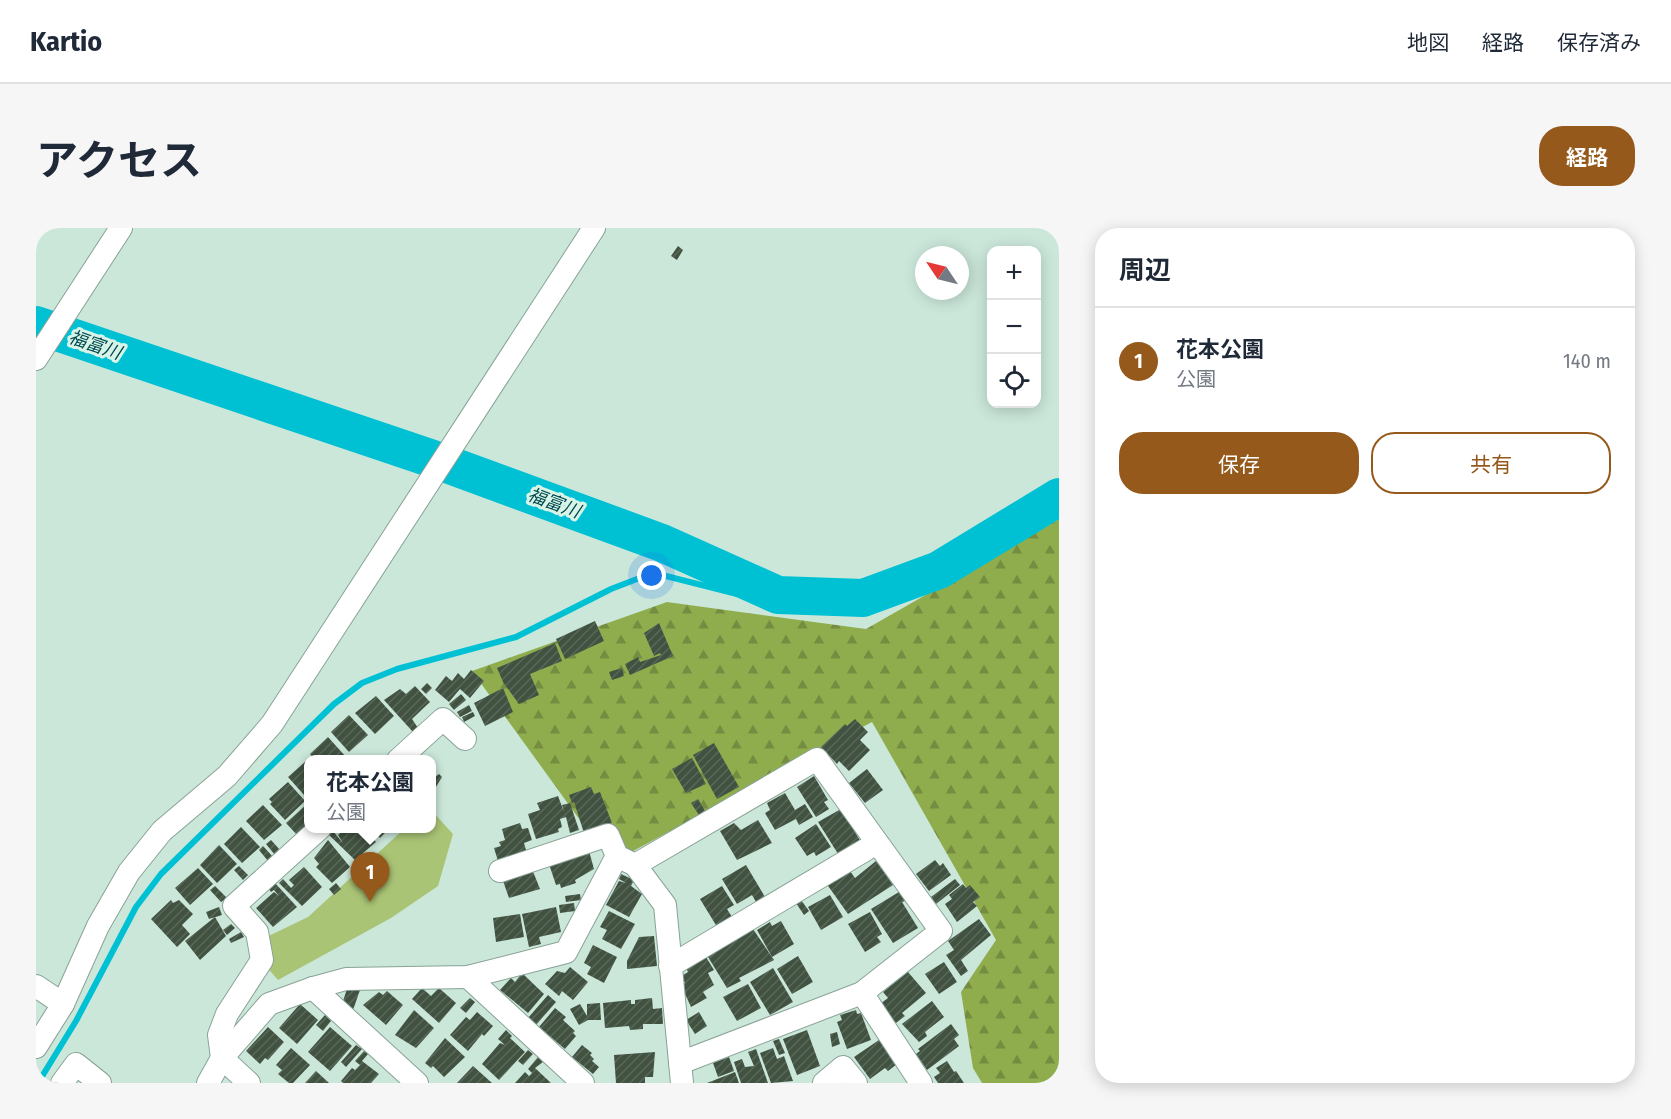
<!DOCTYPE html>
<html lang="ja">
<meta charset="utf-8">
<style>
:root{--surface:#fff;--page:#f6f6f7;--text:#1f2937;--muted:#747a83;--line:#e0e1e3;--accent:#95591b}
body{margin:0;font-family:"Fira Sans Condensed","Noto Sans JP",sans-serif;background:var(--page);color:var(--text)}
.controls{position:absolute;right:18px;top:18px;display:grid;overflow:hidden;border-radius:12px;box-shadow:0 3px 15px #0003}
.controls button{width:54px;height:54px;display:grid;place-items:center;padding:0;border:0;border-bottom:2px solid var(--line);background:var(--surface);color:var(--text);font:30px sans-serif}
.compass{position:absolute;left:879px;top:18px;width:54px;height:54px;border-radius:50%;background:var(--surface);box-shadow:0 3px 15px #0003;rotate:305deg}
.you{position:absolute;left:616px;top:348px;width:21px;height:21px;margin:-15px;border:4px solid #fff;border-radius:50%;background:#1a73e8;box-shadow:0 0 0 9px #1a73e833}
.badge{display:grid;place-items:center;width:39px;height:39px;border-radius:50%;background:var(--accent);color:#fff;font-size:20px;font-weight:700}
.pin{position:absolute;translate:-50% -50px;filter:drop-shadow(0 2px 3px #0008)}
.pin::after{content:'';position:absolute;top:32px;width:21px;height:18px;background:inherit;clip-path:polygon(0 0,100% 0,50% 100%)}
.popup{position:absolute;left:268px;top:527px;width:132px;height:78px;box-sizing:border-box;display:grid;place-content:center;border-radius:12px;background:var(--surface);filter:drop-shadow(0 2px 4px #0005);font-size:20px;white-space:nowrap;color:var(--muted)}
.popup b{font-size:22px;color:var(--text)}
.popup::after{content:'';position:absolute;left:50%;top:100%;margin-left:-12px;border:12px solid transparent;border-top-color:var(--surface)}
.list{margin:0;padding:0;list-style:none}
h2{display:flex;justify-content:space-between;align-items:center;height:78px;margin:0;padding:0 24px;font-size:26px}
h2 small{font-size:20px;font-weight:400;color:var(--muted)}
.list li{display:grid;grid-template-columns:39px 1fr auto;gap:18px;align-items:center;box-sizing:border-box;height:108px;padding:0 24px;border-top:2px solid var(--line)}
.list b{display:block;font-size:22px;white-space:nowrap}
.list p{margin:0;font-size:20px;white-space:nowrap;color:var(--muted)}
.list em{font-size:20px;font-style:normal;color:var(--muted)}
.actions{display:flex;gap:12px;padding:18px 24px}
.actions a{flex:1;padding:14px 0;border:2px solid var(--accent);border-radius:24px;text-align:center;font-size:21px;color:var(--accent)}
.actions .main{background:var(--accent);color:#fff}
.icon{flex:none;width:33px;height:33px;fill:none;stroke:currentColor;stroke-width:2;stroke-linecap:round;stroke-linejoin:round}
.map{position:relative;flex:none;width:1023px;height:855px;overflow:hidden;border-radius:24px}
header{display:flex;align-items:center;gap:36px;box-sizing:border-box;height:84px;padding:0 30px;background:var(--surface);border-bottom:2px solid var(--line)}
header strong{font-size:28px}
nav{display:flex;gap:33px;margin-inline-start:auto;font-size:21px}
.intro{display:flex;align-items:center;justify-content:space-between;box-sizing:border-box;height:144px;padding:0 36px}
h1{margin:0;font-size:42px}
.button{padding:15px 27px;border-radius:24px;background:var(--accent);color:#fff;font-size:21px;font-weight:700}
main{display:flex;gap:36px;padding:0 36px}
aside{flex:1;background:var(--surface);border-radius:24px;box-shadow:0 3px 15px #0003}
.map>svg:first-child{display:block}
</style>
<header>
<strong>Kartio</strong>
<nav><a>地図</a><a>経路</a><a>保存済み</a></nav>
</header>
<div class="intro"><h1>アクセス</h1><a class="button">経路</a></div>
<main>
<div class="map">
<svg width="1023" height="855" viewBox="0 0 1023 855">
<defs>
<pattern id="forest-firs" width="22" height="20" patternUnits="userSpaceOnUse" patternTransform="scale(1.5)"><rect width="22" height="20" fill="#90ad4e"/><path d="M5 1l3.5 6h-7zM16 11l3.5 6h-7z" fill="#758d40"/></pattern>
<pattern id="building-hatch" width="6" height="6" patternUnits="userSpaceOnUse" patternTransform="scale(1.5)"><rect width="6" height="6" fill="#415241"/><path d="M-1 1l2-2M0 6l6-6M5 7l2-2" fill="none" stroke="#59685a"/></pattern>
</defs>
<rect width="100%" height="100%" fill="#cbe7da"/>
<path fill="url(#forest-firs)" d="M1023 291V855H946L937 840 925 764 960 712 836 494 575 635 436 443 631 374 830 401Z"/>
<path fill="#aac475" d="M396 583 417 606 402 658 355 690 242 752 212 718 272 689 368 601 395 600Z"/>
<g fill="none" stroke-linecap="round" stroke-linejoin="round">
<path stroke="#00c1d4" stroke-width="6" d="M2 855 40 793 100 679 125 646 298 476 326 455 361 441 480 409 575 361 601 351 626 347 713 369 742 367"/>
<path stroke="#00c1d4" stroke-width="38" d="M0 97 397 231 626 315 742 367 827 370 903 342 1023 269"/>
</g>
<g fill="url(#building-hatch)">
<path d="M642 18 647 22 641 32 635 28Z"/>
<path d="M559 393 568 413 529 431 520 411Z"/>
<path d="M623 395 637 428 594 447 589 436 602 429 604 434 625 427 624 425 618 428 608 405Z"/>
<path d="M519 415 526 433 494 446 503 467 483 476 467 454 461 440Z"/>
<path d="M586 440 588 448 576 452 573 444Z"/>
<path d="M435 442 448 453 434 470 424 461 413 474 399 462 410 448 416 453 422 445 428 451Z"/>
<path d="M391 455 396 460 390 466 385 461Z"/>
<path d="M379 458 394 474 376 491 382 500 377 504 348 472 364 461 370 466Z"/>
<path d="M467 460 477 484 449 498 438 475Z"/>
<path d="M425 466 430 472 418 482 413 476Z"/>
<path d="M340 468 358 488 339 506 319 485Z"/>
<path d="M433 477 436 483 424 489 421 484Z"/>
<path d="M437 484 439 488 428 494 426 489Z"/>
<path d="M313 487 332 507 313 524 295 504Z"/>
<path d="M819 491 832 504 824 512 834 522 813 543 803 533 801 536 785 519 809 496 811 498Z"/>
<path d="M292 509 310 529 307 532H279L274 526Z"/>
<path d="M678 515 703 559 681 571 657 527Z"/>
<path d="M656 530 670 556 650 565 636 541Z"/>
<path d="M270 533 272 536V565L269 568 252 549Z"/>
<path d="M831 541 847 562 829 575 813 555Z"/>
<path d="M403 546 406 549 395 567V552Z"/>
<path d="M778 548 792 572 788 574 793 581 780 589 761 559Z"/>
<path d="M252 554 269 573 249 592 234 576 236 574 233 571Z"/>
<path d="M555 559 558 566 564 564 576 595 548 605 538 574 536 575 533 567Z"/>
<path d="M749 565 759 582 769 576 777 589 763 597 760 591 739 602 729 585 734 582 731 575Z"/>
<path d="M522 568 528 584 526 577 534 575 543 602 534 605 530 589 524 591 526 599 522 601 523 604 500 611 492 586 504 582 501 575Z"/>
<path d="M662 571 669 583 663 587 655 575Z"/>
<path d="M272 575V596L261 607 250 595Z"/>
<path d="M227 577 246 597 228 612 210 593Z"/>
<path d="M805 581 825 614 804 629 782 594Z"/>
<path d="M722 592 736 615 701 632 684 603 698 595 705 602Z"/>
<path d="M484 595 486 601 492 600 496 612 488 615 490 622 485 626 462 633 458 620 465 618 463 614 469 612 466 601Z"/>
<path d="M780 596 795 619 780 628 778 624 771 628 759 610Z"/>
<path d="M205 599 224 619 206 635 188 616Z"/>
<path d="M309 600H328L340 614 319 632 292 606 296 602 307 615 302 607Z"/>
<path d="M335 600H354L344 610Z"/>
<path d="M235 612 244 622 239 627 230 616Z"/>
<path d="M292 612 314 639 296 655 280 639 283 636 278 630Z"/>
<path d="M183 617 201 636 181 655 164 637Z"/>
<path d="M227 618 237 629 232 633 223 622Z"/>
<path d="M553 623 558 641 539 652 540 655 525 660 524 656 520 657 513 636Z"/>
<path d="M899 632 904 638 907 635 915 647 893 663 880 646Z"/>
<path d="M840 633 857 657 812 686 790 655 798 650 800 653 814 643 819 650Z"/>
<path d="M710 637 732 674 723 679 716 667 701 676 686 651Z"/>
<path d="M203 638 212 647 207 652 198 642Z"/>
<path d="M268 639 286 659 266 678 243 655 247 651 255 660 258 657 253 652Z"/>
<path d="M162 640 177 656 154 677 139 660Z"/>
<path d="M496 641 504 661 473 670 466 650Z"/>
<path d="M585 646 598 652 595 658 606 666 593 689 570 677 583 653 590 655 583 651Z"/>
<path d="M919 651 924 657 900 676 895 669Z"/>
<path d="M239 655 261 679 237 699 220 680 238 664 243 668 238 662 235 664 233 661Z"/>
<path d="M300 655 305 661 298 667 293 661Z"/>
<path d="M927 656 930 660 934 657 944 669 937 674 941 678 921 694 909 676 916 671 913 667Z"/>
<path d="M179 658 191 670 185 674 174 662Z"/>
<path d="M686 658 698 677 691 681 696 689 683 702 664 671Z"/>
<path d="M863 664 869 673 866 674 882 700 857 715 835 681Z"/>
<path d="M544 666 545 672 530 674 529 668Z"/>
<path d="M794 667 807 689 785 702 772 679Z"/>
<path d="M135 672 137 675 143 672 157 686 146 697 154 706 141 719 115 691Z"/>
<path d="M765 672 773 683 768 687 760 675Z"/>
<path d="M538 675 539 683 524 685 523 677Z"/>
<path d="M183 679 186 687 173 691 170 684Z"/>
<path d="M520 679 525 704 503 709 505 716 493 719 486 686Z"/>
<path d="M573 683 599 696 585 721 566 711 571 702 564 699Z"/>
<path d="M834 684 846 706 841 709 845 714 829 724 812 696Z"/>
<path d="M484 686 488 709 460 714 457 690Z"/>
<path d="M179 689 190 708 164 732 149 713Z"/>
<path d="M943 691 955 707 925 732 932 743 925 748 910 727 918 722 912 713Z"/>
<path d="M745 693 758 716 736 729 721 702 734 694 736 698Z"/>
<path d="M195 696 199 700 191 707 187 702Z"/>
<path d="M717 701 738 732 703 750 705 753 691 760 672 729Z"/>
<path d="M205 704 208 709 195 715 193 711Z"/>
<path d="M618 708 621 738 591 741V733L603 709Z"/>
<path d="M557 717 581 729 568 755 551 746 555 739 548 735Z"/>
<path d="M762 728 777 754 756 766 741 741Z"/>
<path d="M670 729 678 742 672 745 678 757 667 764 671 770 655 779 645 757 649 755 645 748 652 744 650 740Z"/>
<path d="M908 734 921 754 903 766 889 746Z"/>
<path d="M534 739 552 754 537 772 526 763 523 768 509 756 521 743 529 745Z"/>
<path d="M737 740 757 774 734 787 714 754Z"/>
<path d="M872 744 890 765 866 785 869 788 860 795 844 776 852 770 847 764Z"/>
<path d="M486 745 508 766 492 785 464 762 475 750 479 754Z"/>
<path d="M712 756 725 780 701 793 687 769Z"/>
<path d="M386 760 395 768 403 760 420 775 403 795 376 771Z"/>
<path d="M311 761 324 762 317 782 307 773Z"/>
<path d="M351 763 367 777 350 797 327 777 343 764 347 767Z"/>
<path d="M512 767 520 774 500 797 492 790Z"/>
<path d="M434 770 439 774 430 785 424 780Z"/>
<path d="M616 770 617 781 626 780 627 796H607V801L594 802 593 798 569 800 567 775 595 772V776H599V772Z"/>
<path d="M896 773 908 789 889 804 891 808 883 814 866 796Z"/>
<path d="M564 775 565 792H552L543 797 534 781 544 776 551 788V776Z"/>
<path d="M264 776 282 792 261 816 243 800Z"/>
<path d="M519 780 530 789 527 792 539 803 537 805 540 808 529 821 503 799Z"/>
<path d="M378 782 398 800 380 820 359 807Z"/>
<path d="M820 782 821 786 825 785 835 812 811 821 801 794 806 792 804 787Z"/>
<path d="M441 784 457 798 448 808 446 806 432 823 414 807 430 789 434 792Z"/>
<path d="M663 784 671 798 659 806 650 792Z"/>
<path d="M289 787 295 793 287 803 280 797Z"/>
<path d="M915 796 923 807 918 811 923 818 891 842 880 826 884 823 882 821Z"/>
<path d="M232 799 248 814 232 832 229 830 224 836 210 823Z"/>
<path d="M294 799 316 818 294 843 272 824Z"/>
<path d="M470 802 476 808 474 810 489 824 463 852 446 836 464 815 469 817 462 811Z"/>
<path d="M771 802 784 838 761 847 747 811Z"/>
<path d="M801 804 804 816 796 819 794 806Z"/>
<path d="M409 810 429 829 408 849 397 838 395 840 389 835Z"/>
<path d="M743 811 749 825 743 827 737 813Z"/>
<path d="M843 812 861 836 852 843 849 840 834 851 818 829Z"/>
<path d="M320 817 326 821 310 839 305 834Z"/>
<path d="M546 817 556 825 554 827 558 831 556 833 563 839 557 846 536 829Z"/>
<path d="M255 820 274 837 257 855H253L242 846 246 842 240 837Z"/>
<path d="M737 820 741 831 748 828 757 853 735 855 724 825Z"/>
<path d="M720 821 732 855H705L698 834 706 831 709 839 718 838 712 824Z"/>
<path d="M492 822 497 826 487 837 482 833Z"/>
<path d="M328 823 332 826 326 833 343 846 335 855H307L305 853 316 840 319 842 324 837 319 833Z"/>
<path d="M619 824 617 849H609V855H580L578 827Z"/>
<path d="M502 829 507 834 499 840 515 855H479L489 844 493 848 496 845 492 841Z"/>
<path d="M693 829 698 843 682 849 677 835Z"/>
<path d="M911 833 918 844 920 843 928 855H902L898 849 904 845 900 840Z"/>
<path d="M437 838 456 855H421Z"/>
<path d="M280 843 293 855H269Z"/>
<path d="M699 844 703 855H671Z"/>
</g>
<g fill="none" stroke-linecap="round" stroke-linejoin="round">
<g stroke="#88a396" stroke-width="24">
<g id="minor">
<path d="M0 131 85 0"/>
<path d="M362 532 407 491 429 511"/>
<path d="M599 637 781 531 905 703 826 765 644 835"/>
<path d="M464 643 572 607 581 628 599 637 629 677 646 855"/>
<path d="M634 738 841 615"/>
<path d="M432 749 547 855"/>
<path d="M0 758 27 776"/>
<path d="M277 760 381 855"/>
<path d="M826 765 885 855"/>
<path d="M0 819 27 776 62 698 93 644 126 603 191 548 236 496 558 0"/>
<path d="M26 855 40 836 64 855"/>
<path d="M172 855 186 830 233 776 277 760 310 751 432 749 530 724 581 628"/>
<path d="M213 855 186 830 183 807 191 786 226 732 221 704 198 678 284 600"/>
<path d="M788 855 807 839 820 855"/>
</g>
</g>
<use href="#minor" stroke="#fff" stroke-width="22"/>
</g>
<g text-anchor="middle" stroke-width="6" stroke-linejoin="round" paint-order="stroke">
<g font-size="18" font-style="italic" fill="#014850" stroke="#d8f4e7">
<text transform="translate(59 117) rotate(19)" y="6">福富川</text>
<text transform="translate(518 275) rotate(20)" y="6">福富川</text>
</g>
</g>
</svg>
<div class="controls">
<button>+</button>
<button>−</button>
<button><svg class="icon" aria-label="locate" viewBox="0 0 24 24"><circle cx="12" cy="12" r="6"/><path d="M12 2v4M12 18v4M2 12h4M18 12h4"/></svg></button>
</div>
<svg class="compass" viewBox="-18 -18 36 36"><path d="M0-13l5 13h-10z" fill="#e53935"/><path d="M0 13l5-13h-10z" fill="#747a83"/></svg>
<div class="you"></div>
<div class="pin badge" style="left:334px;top:674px">1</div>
<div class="popup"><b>花本公園</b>公園</div>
</div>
<aside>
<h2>周辺<small></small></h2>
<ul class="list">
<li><span class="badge">1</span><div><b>花本公園</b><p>公園</p></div><em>140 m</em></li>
</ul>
<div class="actions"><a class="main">保存</a><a>共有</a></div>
</aside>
</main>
